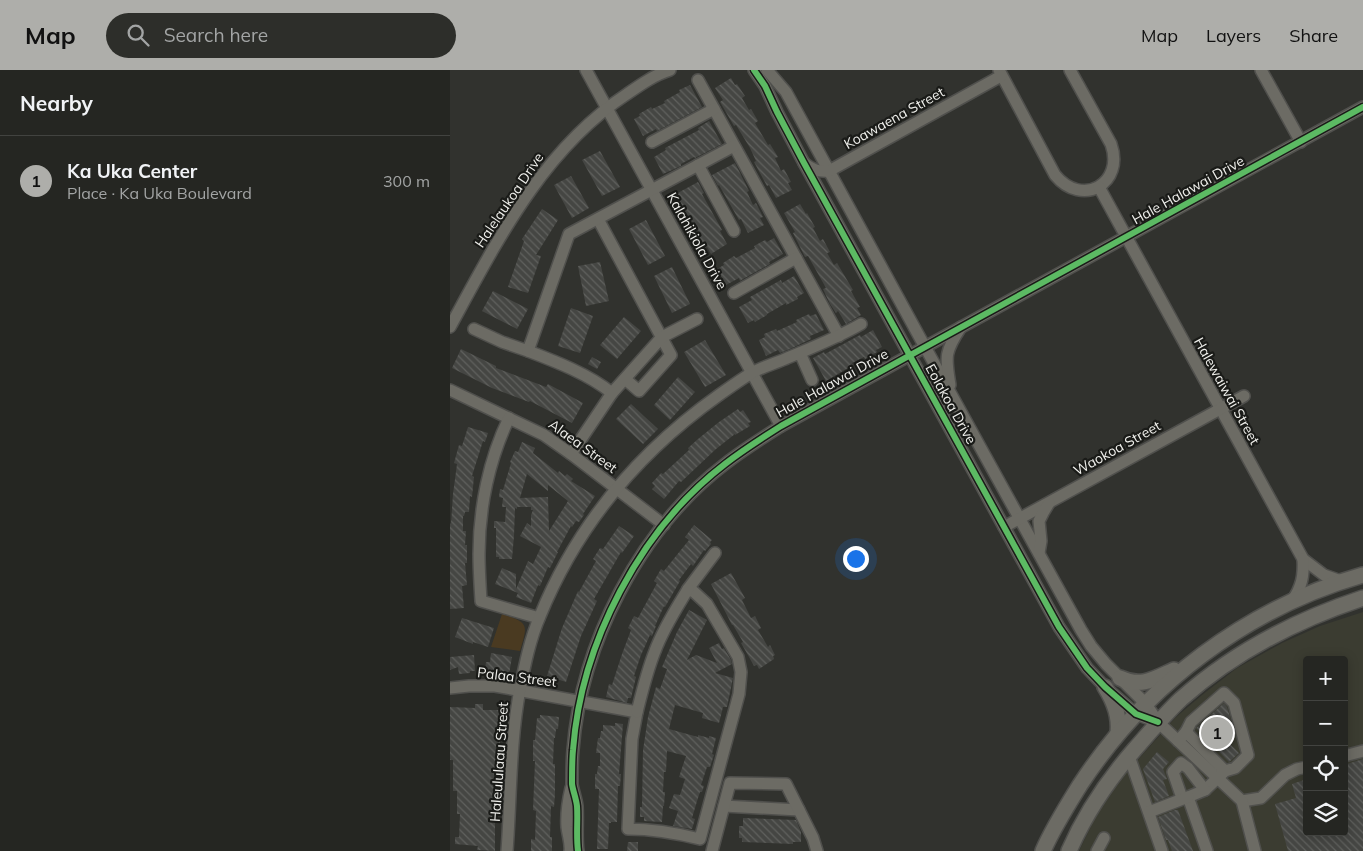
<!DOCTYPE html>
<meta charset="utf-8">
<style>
:root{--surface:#252622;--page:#2d2e2a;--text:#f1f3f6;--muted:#a3a5a5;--line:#424340;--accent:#aeaeaa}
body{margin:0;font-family:Mulish,sans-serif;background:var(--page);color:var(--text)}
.controls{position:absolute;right:15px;bottom:15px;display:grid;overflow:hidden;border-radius:5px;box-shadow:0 2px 12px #0003}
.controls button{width:45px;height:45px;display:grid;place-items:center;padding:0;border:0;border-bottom:1px solid var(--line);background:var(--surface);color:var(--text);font:25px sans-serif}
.you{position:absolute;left:405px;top:488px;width:18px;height:18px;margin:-12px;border:4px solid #fff;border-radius:50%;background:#1a73e8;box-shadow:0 0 0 8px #1a73e833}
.badge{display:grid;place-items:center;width:32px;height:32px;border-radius:50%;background:var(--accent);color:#111;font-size:16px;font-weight:700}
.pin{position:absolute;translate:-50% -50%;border:2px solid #fff;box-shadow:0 1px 5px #0006}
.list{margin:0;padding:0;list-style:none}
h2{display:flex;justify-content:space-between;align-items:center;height:65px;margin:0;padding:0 20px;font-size:21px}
h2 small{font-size:16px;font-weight:400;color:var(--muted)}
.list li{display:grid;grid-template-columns:32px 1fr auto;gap:15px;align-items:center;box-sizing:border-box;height:90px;padding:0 20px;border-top:1px solid var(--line)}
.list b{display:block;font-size:19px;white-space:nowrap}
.list p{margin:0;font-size:16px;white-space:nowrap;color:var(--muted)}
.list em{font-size:16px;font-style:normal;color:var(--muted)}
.icon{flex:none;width:28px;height:28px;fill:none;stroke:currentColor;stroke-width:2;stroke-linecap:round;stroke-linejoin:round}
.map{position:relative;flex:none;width:913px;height:781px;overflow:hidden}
header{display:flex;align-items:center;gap:30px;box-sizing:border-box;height:70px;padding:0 25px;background:var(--accent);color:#111}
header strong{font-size:24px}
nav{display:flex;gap:28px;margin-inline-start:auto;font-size:18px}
.search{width:350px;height:45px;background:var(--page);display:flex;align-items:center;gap:12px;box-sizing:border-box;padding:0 18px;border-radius:28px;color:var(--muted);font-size:19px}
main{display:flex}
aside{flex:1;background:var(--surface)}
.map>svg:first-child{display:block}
</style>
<header>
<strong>Map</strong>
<div class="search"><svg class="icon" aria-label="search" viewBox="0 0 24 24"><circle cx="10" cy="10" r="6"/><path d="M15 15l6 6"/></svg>Search here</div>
<nav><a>Map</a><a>Layers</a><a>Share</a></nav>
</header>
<main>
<aside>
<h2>Nearby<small></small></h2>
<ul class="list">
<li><span class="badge">1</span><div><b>Ka Uka Center</b><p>Place · Ka Uka Boulevard</p></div><em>300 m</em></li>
</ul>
</aside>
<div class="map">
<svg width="913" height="781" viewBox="0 0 913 781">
<defs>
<pattern id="building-back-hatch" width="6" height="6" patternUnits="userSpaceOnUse" patternTransform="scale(1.25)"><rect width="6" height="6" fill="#454643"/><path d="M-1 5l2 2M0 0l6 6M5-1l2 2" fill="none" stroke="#60615e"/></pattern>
</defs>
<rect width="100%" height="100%" fill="#31322e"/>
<path fill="#3b3c31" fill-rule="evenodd" d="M913 542V781H629L646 746 662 722 677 702 725 648 752 625 787 598 832 573 870 556ZM857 590H894V762H857Z"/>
<path fill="#4a3a21" d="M52 544C79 553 78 554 70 581L41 577Z"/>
<g fill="url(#building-back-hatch)" fill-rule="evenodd">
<path d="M281 8 285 15 287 14 295 26 292 28 299 40 301 39 308 51 305 53 318 75 320 74 328 87 325 88 331 101 334 99 341 112 338 113 342 120 326 128 319 115 317 116 304 92 306 91 300 78 286 55 284 56 270 32 273 30 265 18Z"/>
<path d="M240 15 252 37 207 61 206 59 193 66 184 49 190 46 189 44 201 37 202 39 215 33 214 31 230 22 229 20Z"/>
<path d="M259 51 272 74 245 88 244 87 231 94V96L213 104 204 87 216 80 215 78 249 60 248 58Z"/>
<path d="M150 81 170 117 152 126 132 90Z"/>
<path d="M285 93 299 121 297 122 303 135 306 133 313 147 310 148 314 155 298 163 291 149 289 150 269 115 268 116 262 105Z"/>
<path d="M121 106 139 138 122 148 104 115Z"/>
<path d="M248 112 254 123 252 124 272 160 270 161 277 174 261 184 257 177 255 178 248 165 250 164 242 151 240 152 224 125Z"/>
<path d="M350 134 356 144 357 143 365 157 363 158 370 171 373 169 380 182 377 183 384 195 387 193 403 220 401 221 410 237 407 238 411 245 396 254 388 241 386 243 380 234 373 219 376 218 358 186 355 187 343 163 345 162 334 143Z"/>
<path d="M92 139 108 150 86 185 91 186 78 223 58 217 74 171 72 169Z"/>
<path d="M196 150 215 186 198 195 179 159Z"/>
<path d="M324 168 333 184 319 192 320 194 293 209 290 211 289 208 276 215 267 199 274 195 273 193 284 186 286 188 305 178 304 176 315 170 317 172Z"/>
<path d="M150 192 159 231 136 236 128 196Z"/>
<path d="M222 197 240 234 222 243 204 206Z"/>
<path d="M344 206 354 223 347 227 348 229 336 235V233L317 244V245L305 252 304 250 298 253 289 237 302 230 300 227 331 210 332 213Z"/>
<path d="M43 221 78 239 67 259 32 241Z"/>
<path d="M121 238 143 246 130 283 108 276Z"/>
<path d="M359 244 360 246 366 244 374 260 360 266 361 269 340 279 330 283 328 280 316 286 309 270 315 267 314 264 326 259 327 261 347 252 346 250Z"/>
<path d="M174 247 191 261 167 289 150 275Z"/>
<path d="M423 260 432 277 426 280 427 282 415 289 414 287 402 293 403 295 376 311 363 288 374 282 375 284 410 265 411 267Z"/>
<path d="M255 270 276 305 255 317 234 282Z"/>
<path d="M11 279 46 296V298L96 317 98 314 133 333 122 353 80 331 79 332 42 318 2 298Z"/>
<path d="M142 287 151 292 147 299 138 294Z"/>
<path d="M228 307 245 322 220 350 204 335Z"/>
<path d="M181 334 208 359 193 374 166 349Z"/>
<path d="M288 339 290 342 293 340 301 352 298 353 300 356 285 365V364L266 379 231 412 229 411 214 429 202 419 205 416 202 413 211 403 213 404 239 380 238 378 248 369 269 352Z"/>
<path d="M18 357 38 363 35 372 33 371 22 406 24 407 22 427 20 426 19 442H15L14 446H13V461H16L15 475H17V493H15L17 515 12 516 14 538 0 539V453L1 454 3 424 7 394 4 393 9 375 12 376Z"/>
<path d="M72 372 85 378 83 383 108 403 109 401 115 406 117 404 123 409 121 411 145 426 133 444 134 445 129 452 126 451 122 457 121 456 107 482H108L100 498 98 497 90 516 88 515 81 533 66 527 68 523 45 514 52 498 66 504V519L78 491 83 494 91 477 70 466 77 453 81 456V445L83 440H81V437H67V439L65 438 64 466 62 489H49V487H46V458H44V451L55 452 56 437H52L53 428 49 427 50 419 53 420 61 393 60 392 65 381 68 382ZM77 404 98 421V415L118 431 99 461 98 427 70 428Z"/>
<path d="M244 455 262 470 260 472 261 474 255 481 254 480 243 496 241 494 229 510 230 511 215 537 214 536 205 556H206L202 566 200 565 191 585 184 606 186 607 181 628H178L177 633 156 627 159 614 162 615 172 584 181 560 178 558 184 546 188 548 207 513 204 511 211 499 214 501 226 486 239 470 235 467Z"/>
<path d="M169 456 184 466 172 483 171 482 144 529 147 531 131 566 116 612 97 606 112 558 128 521 129 522 146 491 143 489 150 478 153 479Z"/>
<path d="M281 503 295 528 292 530 301 548 305 546 311 558 308 560 318 577 320 575 325 585 323 586 324 589 309 599 307 595 304 596 299 587 291 573 293 572 283 555H282L261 514Z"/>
<path d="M239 540 257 550 237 590 246 585 267 593 259 578 269 573 272 579 274 578 281 590 282 594 265 603 283 608 277 637H273L269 653 252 648 253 643 225 635 219 659 248 667V665L259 668V666L266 668 262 684 264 685 260 697H257L251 715 254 716 252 722H250L248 728 242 748 245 749 242 759 223 756 228 741 219 738 224 724 230 725 235 709 229 707 236 686 217 681 216 702H214L213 722H215L214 736H213L212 752 194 751V747H190V737H192L193 680 198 647 206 617 210 619 217 599 212 597 227 562Z"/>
<path d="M12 548 44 558 38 577 23 572V574L5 567Z"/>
<path d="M41 583 62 587 59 604 35 600 36 592H40Z"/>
<path d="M24 585 25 601H20V603L9 604 8 597 0 600V587Z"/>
<path d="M774 633 777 637 784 661 777 668 779 670 778 672 789 683 779 692 746 658Z"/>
<path d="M25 634H33V640H49V644H53V657H50V679H47L48 722H47L46 742H45V781L27 780 28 776 5 774V767H9L10 744H7V721H3V690H0V637L25 638Z"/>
<path d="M90 645 109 647 108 659H106L105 668H104L103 694H105V724L104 737 101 736 100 767H102V781H81V769L85 770 86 741 83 740 85 691H83V670H85L87 648H90Z"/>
<path d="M165 653 173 654 169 704H171L170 716H168L167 752H161V753H159L158 779H147L149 719H145V704H147L148 696H150V683H146L148 668H150L151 661H153V655L165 656Z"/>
<path d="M707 682 719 692 713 699 717 709 713 710 719 726 705 732 693 699Z"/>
<path d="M913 689V781H838L825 734 846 728 842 714 857 709V762H894V695Z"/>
<path d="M725 740H728L743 781H722L718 770H716L708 747Z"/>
<path d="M293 748 346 750 351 762V772H343V774L292 772V768H289V756H293Z"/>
<path d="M178 772H188V781H177Z"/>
</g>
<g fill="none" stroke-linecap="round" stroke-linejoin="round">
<g stroke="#50504d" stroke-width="14">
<g id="minor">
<path d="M136 0 331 356"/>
<path d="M304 0 315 16 327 42 354 93 609 557 637 598 655 617 686 644 708 652"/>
<path d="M317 0 336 22 469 266 631 560 641 576 656 594 696 634 708 652 792 731 811 728 835 705 847 699 857 697"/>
<path d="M549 0 605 105C632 138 675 114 661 74L620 0"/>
<path d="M811 0 851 72"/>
<path d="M248 10 389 266"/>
<path d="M202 72 264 39"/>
<path d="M354 93C362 100 369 102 379 101L551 6"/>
<path d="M248 95 284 161"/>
<path d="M649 117 853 489 874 505 891 511"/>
<path d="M148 149 221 285 189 321 175 309"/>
<path d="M284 223 346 188"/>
<path d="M0 257C47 171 93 79 177 24 190 15 204 5 220 0"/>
<path d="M24 259 52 272 78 281 119 164 284 76"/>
<path d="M78 281C107 292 138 304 162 323L212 267 247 249"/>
<path d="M350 283 362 310"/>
<path d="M500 315C495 286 495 281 511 257"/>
<path d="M0 320 94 365 121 384 214 455"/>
<path d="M59 348C39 389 29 438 29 484 29 499 30 515 31 531L89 548"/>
<path d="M121 384 162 323"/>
<path d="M554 457 794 326"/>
<path d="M589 483 591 471 589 451 593 443 599 433"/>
<path d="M842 531C852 517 854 505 853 489"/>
<path d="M0 618 19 616H45L187 642 182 669 178 759C203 759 226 763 250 769L289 624 291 602 288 587 257 534 244 522 238 519 265 483"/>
<path d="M187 642C192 622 197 601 205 581 213 559 226 539 238 519"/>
<path d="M736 662 741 652 774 623 784 633 798 685 785 698 775 701"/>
<path d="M728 671 736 662 775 701 755 720 738 727 757 781"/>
<path d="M679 686 712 781"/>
<path d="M894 686 913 681"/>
<path d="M732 728 723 702 731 693 738 698 755 720"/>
<path d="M792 731 805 781"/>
<path d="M274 736 349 740"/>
<path d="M699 742 738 727"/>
<path d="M57 781C61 727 60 672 70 619 75 594 80 569 90 546 127 455 190 381 269 325 279 318 290 310 300 304 311 297 324 294 335 289 361 278 387 268 411 254"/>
<path d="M120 781C121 773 118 766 117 757 116 743 118 731 121 718"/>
<path d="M128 781C126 766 128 751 127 736 126 728 123 721 122 714 122 703 122 690 123 680 131 573 190 459 275 394 293 380 312 368 331 356L913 37"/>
<path d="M262 781 280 713 336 714 363 768 367 781"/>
<path d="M647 781 654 768"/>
</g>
</g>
<g stroke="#50504d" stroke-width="18">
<g id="major">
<path d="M670 608C691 618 704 609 724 600"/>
<path d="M655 617C664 631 670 646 668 663"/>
<path d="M593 781C603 758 617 736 630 715 696 614 797 538 913 505"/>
<path d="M619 781C635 744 658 710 685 679 700 662 714 645 731 629 784 582 846 550 913 528"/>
</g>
</g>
<use href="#minor" stroke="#6c6b64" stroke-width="11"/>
<use href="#major" stroke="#6c6b64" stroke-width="15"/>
<g stroke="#1a1b18" stroke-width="9">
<g id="cycleway">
<path d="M304 0 315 16 327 42 354 93 609 557 637 598 655 617 686 644 708 652"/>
<path d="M128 781C126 766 128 751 127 736 126 728 123 721 122 714 122 703 122 690 123 680 131 573 190 459 275 394 293 380 312 368 331 356L913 37"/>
</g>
</g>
<use href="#cycleway" stroke="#5cba63" stroke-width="6"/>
</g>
<g text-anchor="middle" stroke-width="4.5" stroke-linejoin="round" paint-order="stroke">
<g font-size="14" fill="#f1f1ed" stroke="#1a1b18">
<text transform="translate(444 48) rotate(-29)" y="5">Koawaena Street</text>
<text transform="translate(738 120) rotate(-29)" y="5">Hale Halawai Drive</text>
<text transform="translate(59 130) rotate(-56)" y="5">Halelaukoa Drive</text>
<text transform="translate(247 171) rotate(61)" y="5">Kalahikiola Drive</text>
<text transform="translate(382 313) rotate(-29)" y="5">Hale Halawai Drive</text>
<text transform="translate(777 321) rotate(61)" y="5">Halewaiwai Street</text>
<text transform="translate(501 334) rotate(61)" y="5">Eolakoa Drive</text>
<text transform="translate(133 376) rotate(36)" y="5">Alaea Street</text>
<text transform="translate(667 378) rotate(-29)" y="5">Waokoa Street</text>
<text transform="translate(67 607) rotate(7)" y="5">Palaa Street</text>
<text transform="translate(49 692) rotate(-86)" y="5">Haleululaau Street</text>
</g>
</g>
</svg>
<div class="controls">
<button>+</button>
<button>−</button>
<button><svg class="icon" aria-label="locate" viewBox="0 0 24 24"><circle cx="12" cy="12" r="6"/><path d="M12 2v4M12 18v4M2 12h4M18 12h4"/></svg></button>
<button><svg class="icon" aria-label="layers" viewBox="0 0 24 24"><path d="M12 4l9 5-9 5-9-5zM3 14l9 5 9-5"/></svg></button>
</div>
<div class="you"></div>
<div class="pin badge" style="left:767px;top:663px">1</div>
</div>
</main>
